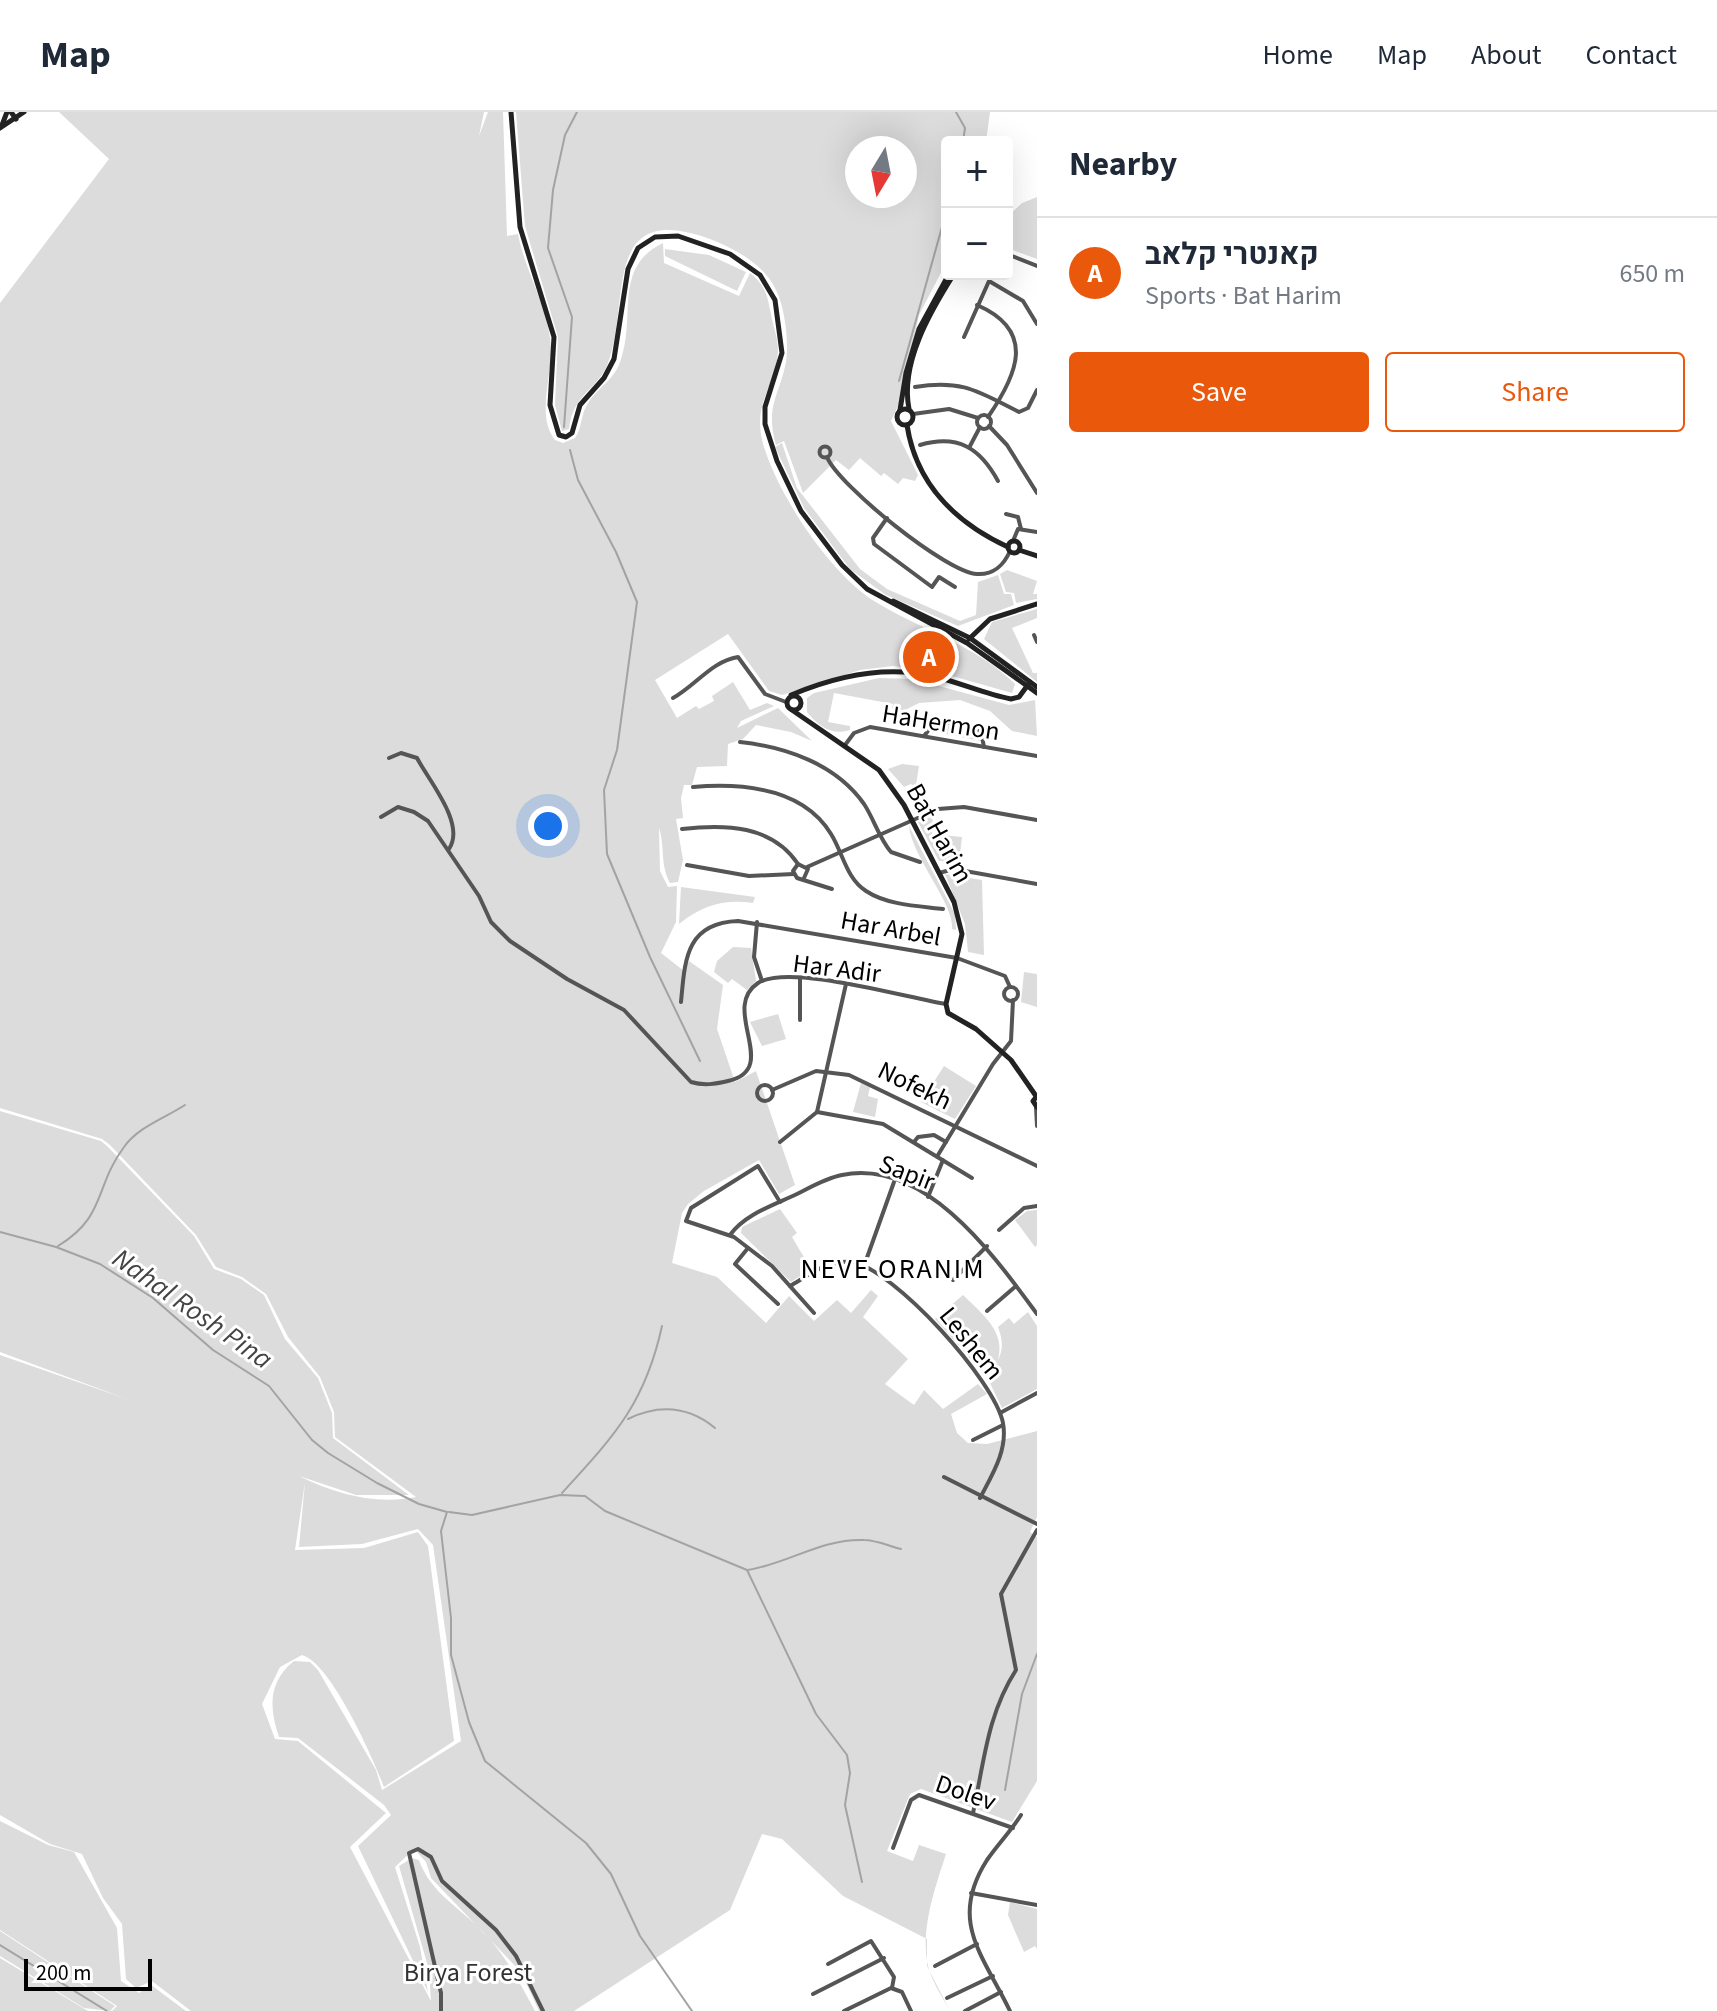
<!DOCTYPE html>
<meta charset="utf-8">
<style>
:root{--surface:#fff;--page:#f6f6f7;--text:#1f2937;--muted:#747a83;--line:#e0e1e3;--accent:#ea580c}
body{margin:0;font-family:"Source Sans 3",Heebo,sans-serif;background:var(--page);color:var(--text)}
.controls{position:absolute;right:24px;top:24px;display:grid;overflow:hidden;border-radius:8px;box-shadow:0 8px 32px #0002}
.controls button{width:72px;height:72px;display:grid;place-items:center;padding:0;border:0;border-bottom:2px solid var(--line);background:var(--surface);color:var(--text);font:40px sans-serif}
.compass{position:absolute;left:845px;top:24px;width:72px;height:72px;border-radius:50%;background:var(--surface);box-shadow:0 8px 32px #0002;rotate:190deg}
.scale{position:absolute;left:24px;bottom:20px;width:128px;box-sizing:border-box;padding-left:8px;border:4px solid #000;border-top:0;font-size:22px;line-height:28px;white-space:nowrap;color:#000;-webkit-text-stroke:6px #fff;paint-order:stroke}
.you{position:absolute;left:548px;top:714px;width:28px;height:28px;margin:-20px;border:6px solid #fff;border-radius:50%;background:#1a73e8;box-shadow:0 0 0 12px #1a73e833}
.badge{display:grid;place-items:center;width:52px;height:52px;border-radius:50%;background:var(--accent);color:#fff;font-size:26px;font-weight:700}
.pin{position:absolute;translate:-50% -50%;border:4px solid #fff;box-shadow:0 2px 8px #0006}
.list{margin:0;padding:0;list-style:none}
h2{display:flex;justify-content:space-between;align-items:center;height:104px;margin:0;padding:0 32px;font-size:34px}
h2 small{font-size:26px;font-weight:400;color:var(--muted)}
.list li{display:grid;grid-template-columns:52px 1fr auto;gap:24px;align-items:center;box-sizing:border-box;height:112px;padding:0 32px;border-top:2px solid var(--line)}
.list b{display:block;font-size:30px;white-space:nowrap}
.list p{margin:0;font-size:26px;white-space:nowrap;color:var(--muted)}
.list em{font-size:26px;font-style:normal;color:var(--muted)}
.actions{display:flex;gap:16px;padding:24px 32px}
.actions a{flex:1;padding:18px 0;border:2px solid var(--accent);border-radius:8px;text-align:center;font-size:28px;color:var(--accent)}
.actions .main{background:var(--accent);color:#fff}
.map{position:relative;flex:none;width:1037px;height:1899px;overflow:hidden}
header{display:flex;align-items:center;gap:48px;box-sizing:border-box;height:112px;padding:0 40px;background:var(--surface);border-bottom:2px solid var(--line)}
header strong{font-size:38px}
nav{display:flex;gap:44px;margin-inline-start:auto;font-size:28px}
main{display:flex}
aside{flex:1;background:var(--surface)}
.map>svg:first-child{display:block}
</style>
<header>
<strong>Map</strong>
<nav><a>Home</a><a>Map</a><a>About</a><a>Contact</a></nav>
</header>
<main>
<div class="map">
<svg width="1037" height="1899" viewBox="0 0 1037 1899">
<rect width="100%" height="100%" fill="#fff"/>
<g fill="#dcdcdc" fill-rule="evenodd">
<path d="M59 0H484L479 24 488 0H503L507 124 518 122C525 160 549 196 551 236 552 265 536 304 555 328L563 331 575 326C582 316 581 301 588 291 599 274 615 268 621 247 636 203 613 155 663 131L664 151 739 184 750 161C766 174 767 183 771 202 773 214 778 226 778 238 777 276 749 291 765 338 781 387 830 461 874 489 919 517 976 533 1015 572L1012 581 938 560 893 554 860 558 782 583 769 579 728 522 655 568 677 606 696 594 699 597 714 589 712 584 733 570 750 598 767 591 774 594 741 609 737 616 778 596 812 629 791 620 756 613 743 627 728 632 727 654 697 655 692 673H684L681 686 683 706 676 707 683 748 678 770 670 771C660 753 665 734 659 716L660 759 668 775 677 774 676 810 661 841 684 859 689 849 723 873 717 917 735 970 756 959 795 1073 779 1082 759 1048 704 1079 688 1092 682 1101 672 1151 717 1165 766 1211 789 1184 814 1209 837 1188 851 1201 871 1178 878 1184 863 1205 908 1247 885 1272 914 1293 924 1278 943 1297 978 1272 987 1282 951 1302 957 1321 968 1331 987 1332 1037 1319V1405L1030 1420 1037 1425V1669L1012 1710 921 1677 910 1682 887 1739 913 1749 919 1733 946 1742C935 1776 920 1818 928 1854 932 1870 943 1886 950 1899L927 1854V1827L843 1784 782 1727 762 1722 730 1798 574 1899H539L521 1860 431 1766 426 1750 414 1737 395 1755 420 1835 428 1880 358 1734 391 1703 384 1693 298 1626 279 1625C269 1596 268 1570 294 1549L310 1550 318 1558 376 1658 382 1678 461 1629 433 1433 418 1417 362 1432 299 1435 305 1370 295 1438 364 1436 418 1420 428 1434 454 1629 384 1675C373 1646 331 1551 302 1543L280 1555 262 1592 275 1627 298 1629 386 1701 350 1735 431 1889 429 1858 399 1754 412 1746 419 1748C431 1782 460 1795 484 1821 506 1844 520 1871 535 1899H191L152 1869 136 1876 126 1867 122 1812 103 1786 82 1742 50 1732 0 1703V1243L127 1287 0 1240V999L101 1029 108 1035 194 1124 214 1157 241 1167 264 1183 285 1227 318 1266 332 1301 333 1326 409 1383H356L299 1364C335 1382 375 1393 416 1385L335 1325 334 1300 320 1265 288 1225 266 1182 242 1165 216 1155 196 1123 110 1033 102 1027 0 996V191L109 47Z"/>
<path d="M516 0H990L986 30H947V149L919 203 899 292 891 309 918 363 915 369 903 366 898 372 884 361 881 364 860 346 849 358 836 348 803 381 784 329 776 333C765 294 779 285 786 250 789 230 785 196 776 178 764 152 735 137 710 127 600 87 631 190 608 251 597 279 573 281 569 317L562 319 555 293 558 225 525 114ZM857 36H905V84H857Z"/>
<path d="M1037 85V147L1007 136V105L1022 91Z"/>
<path d="M665 137 709 143 746 160 737 179 665 144Z"/>
<path d="M782 331 797 376 860 457 887 477 960 509 976 503 978 470 998 463 1004 482H1011L1014 493 958 514 886 483 850 457 804 396 775 335Z"/>
<path d="M1007 458 1037 469 1033 482H1037V487L1016 491 1014 481 1006 480 1000 462Z"/>
<path d="M1037 497V506L1012 516 1033 561H1037V570L984 527 992 510Z"/>
<path d="M879 566 913 567 1009 593 1035 588 1037 624 1012 619 990 599 960 588 919 591 903 599 892 596 893 592 834 581 828 610 850 614V618C832 624 818 614 807 600V586L814 581Z"/>
<path d="M942 613 968 617 981 629 930 619Z"/>
<path d="M902 652 919 654 916 673 925 675 923 682 911 672 904 675 888 657Z"/>
<path d="M933 703 932 722 962 725 959 750 939 749 918 710Z"/>
<path d="M909 714 955 802 956 818 952 817C955 793 911 743 909 714Z"/>
<path d="M945 762 982 768 984 843 968 840 965 812Z"/>
<path d="M681 775 755 785 753 791C724 787 703 793 679 812Z"/>
<path d="M733 835 751 836 756 869 747 878 732 867 728 871 714 860 717 849Z"/>
<path d="M1024 860 1037 862V895L1021 890Z"/>
<path d="M778 902 786 927 762 934 750 910Z"/>
<path d="M944 954 976 974 955 1007 921 990Z"/>
<path d="M861 971 870 975 868 984 878 987 875 1005 853 1000Z"/>
<path d="M780 1097 797 1121 792 1125 811 1157 791 1170 741 1121 742 1115Z"/>
<path d="M1037 1098V1133L1035 1135 1015 1108 1027 1099Z"/>
<path d="M963 1183C982 1202 1006 1219 998 1248 996 1254 989 1258 985 1263L935 1207Z"/>
<path d="M1028 1200 1037 1214V1277L1002 1296 987 1265C999 1247 1007 1239 998 1215L1009 1206 1014 1212Z"/>
<path d="M0 1709 48 1733 74 1740 117 1816 121 1869 139 1881 151 1873 186 1899H112L117 1894 0 1818Z"/>
<path d="M1010 1790 1037 1797V1837L1035 1834 1024 1840 1008 1803Z"/>
<path d="M0 1819 115 1894 110 1899 84 1896 0 1844Z"/>
<path d="M0 1846 88 1899H0Z"/>
</g>
<path fill="#a3a3a3" d="M920 531 941 534 936 558 919 555Z"/>
<g fill="none" stroke-linecap="round" stroke-linejoin="round">
<g stroke="#a3a3a3" stroke-width="2">
<path d="M956 0 965 16 963 30"/>
<path d="M899 269 947 97"/>
<path d="M564 315 572 205 548 136 553 78 565 23 577 0"/>
<path d="M570 338 578 368 616 440 637 490 617 638 604 678 607 742 650 845 700 949"/>
<path d="M0 1120 56 1135 100 1152 153 1186 213 1238 269 1274 312 1328 328 1341 377 1371 419 1392 447 1400 441 1419 451 1506V1543L469 1610 485 1649 586 1731 611 1762 640 1824 692 1899"/>
<path d="M58 1134C107 1104 94 1075 124 1035 138 1015 165 1006 185 993"/>
<path d="M628 1307C659 1292 688 1294 715 1316"/>
<path d="M562 1381C614 1324 645 1292 662 1214"/>
<path d="M449 1400 472 1403 560 1383 585 1384 605 1399 747 1458 816 1602 847 1643 850 1661 845 1693 862 1770"/>
<path d="M748 1458C787 1452 823 1426 864 1428 876 1428 889 1434 901 1437"/>
<path d="M1005 1678 1022 1582 1037 1542"/>
<path d="M0 1833 107 1899"/>
</g>
<g stroke="#555" stroke-width="4">
<path d="M1007 142 1037 154"/>
<path d="M977 193C1037 219 1017 263 988 305"/>
<path d="M964 225 989 169 1023 189 1037 212"/>
<path d="M915 275C963 267 979 280 1019 300L1028 296 1037 278"/>
<path d="M913 302 949 297 978 306"/>
<circle cx="984" cy="310" r="7"/>
<path d="M989 314 1007 333 1037 381"/>
<path d="M920 333C958 322 980 336 998 369"/>
<path d="M970 334 980 315"/>
<circle cx="825" cy="340" r="5.5"/>
<path d="M827 345C838 373 947 461 977 462 993 463 1004 453 1010 439"/>
<path d="M1006 402 1018 405 1021 417"/>
<path d="M887 406 873 426 874 432 932 475 939 465 955 475"/>
<path d="M1013 429 1018 417 1037 420"/>
<path d="M1034 523 1037 530"/>
<path d="M673 586C695 574 712 549 738 545L765 582 786 590"/>
<path d="M924 624 934 611H960L981 620 984 635"/>
<path d="M740 630C786 635 836 652 864 692 874 707 879 726 891 740L920 750"/>
<path d="M845 633 854 621 870 615 1037 644"/>
<path d="M389 646 401 641 417 646C429 669 466 712 449 737"/>
<path d="M693 675C742 671 803 676 831 722 843 741 846 766 866 779 887 793 918 794 943 797"/>
<path d="M381 705 398 695 414 700 428 709 479 784 491 810 510 829 567 867 624 898 691 970C704 974 715 972 728 969 782 957 719 897 758 871 789 851 907 886 946 892"/>
<path d="M682 717C725 712 772 713 798 752"/>
<path d="M687 753 749 764 794 762"/>
<path d="M807 755 938 697 964 695 1037 708"/>
<path d="M939 761 954 757 1037 772"/>
<path d="M804 766 808 757 798 752 793 759 797 766 832 777"/>
<path d="M757 810 754 845 762 869"/>
<circle cx="1011" cy="882" r="7"/>
<path d="M681 890C685 849 685 811 738 809L957 846 1005 864 1010 875"/>
<path d="M800 908V866"/>
<circle cx="765" cy="981" r="8"/>
<path d="M772 978 816 959 849 963 1037 1054"/>
<path d="M1036 995 1037 1014"/>
<path d="M817 1000 883 1012 972 1066"/>
<path d="M780 1030 817 1000 846 872"/>
<path d="M914 1030 918 1025 934 1023 946 1030"/>
<path d="M938 1043 993 952 1011 929 1013 888"/>
<path d="M928 1085 943 1048"/>
<path d="M780 1090 758 1054 691 1096 686 1109 734 1125 772 1154 814 1201"/>
<path d="M999 1118 1024 1096 1037 1094"/>
<path d="M730 1123C745 1102 774 1093 797 1082 811 1075 826 1066 842 1063 926 1046 995 1145 1037 1202"/>
<path d="M748 1136 735 1152 778 1192"/>
<path d="M864 1154 894 1070"/>
<path d="M953 1168 987 1134"/>
<path d="M790 1174C809 1163 829 1147 852 1150 894 1157 995 1269 1003 1311 1008 1338 992 1363 980 1386"/>
<path d="M987 1199 1016 1174"/>
<path d="M1000 1301 1037 1281"/>
<path d="M973 1328 1003 1313"/>
<path d="M944 1365 1037 1412"/>
<path d="M973 1701C984 1651 987 1603 1016 1558L1001 1482 1037 1418"/>
<path d="M893 1736 911 1688 919 1683 1013 1716"/>
<path d="M971 1781 1037 1793"/>
<path d="M828 1852 871 1829 894 1865 892 1876"/>
<path d="M935 1854 977 1832"/>
<path d="M813 1882 884 1846"/>
<path d="M947 1886 993 1864"/>
<path d="M441 1899V1881L409 1741 418 1737 431 1745 442 1769 496 1818 516 1844 543 1899"/>
<path d="M844 1899 891 1876 902 1880 911 1899"/>
<path d="M965 1899 1001 1880"/>
<path d="M1010 1899C983 1843 948 1809 987 1748 998 1732 1011 1719 1021 1703"/>
</g>
<g stroke="#222" stroke-width="5">
<path d="M11 0 16 7"/>
<path d="M511 0 520 115 554 225 550 293 559 323 566 325 572 321 580 293 604 266 614 247 628 157 638 136 655 125 678 124 730 142 760 163 775 188 782 241 765 295V312L777 349 801 399 842 453 867 477 967 531 1037 581"/>
<path d="M2 13 7 0"/>
<path d="M0 16 24 0"/>
<circle cx="905" cy="305" r="8"/>
<path d="M909 297C900 251 930 200 954 162"/>
<path d="M900 298 906 261 919 217 949 162"/>
<path d="M907 313C916 372 956 411 1008 435"/>
<circle cx="1014" cy="435" r="6"/>
<path d="M1019 438 1037 444"/>
<path d="M893 489 970 526 1037 575"/>
<path d="M969 527 990 507 1037 492"/>
<path d="M791 583C836 564 884 553 932 564 959 570 984 582 1011 587L1019 585 1030 570"/>
<circle cx="794" cy="591" r="7"/>
<path d="M792 598 879 658 904 693 954 790 962 822 946 892 948 901 976 917 1011 948 1036 984"/>
<path d="M1037 984 1033 989 1037 995"/>
</g>
</g>
<g text-anchor="middle" stroke-width="6" stroke-linejoin="round" paint-order="stroke">
<g font-size="26" fill="#000" stroke="#fff">
<text transform="translate(941 610) rotate(9)" y="9">HaHermon</text>
<text transform="translate(940 721) rotate(61)" y="9">Bat Harim</text>
<text transform="translate(891 816) rotate(10)" y="9">Har Arbel</text>
<text transform="translate(837 856) rotate(7)" y="9">Har Adir</text>
<text transform="translate(915 973) rotate(26)" y="9">Nofekh</text>
<text transform="translate(907 1060) rotate(21)" y="9">Sapir</text>
<text transform="translate(972 1231) rotate(51)" y="9">Leshem</text>
<text transform="translate(966 1680) rotate(19)" y="9">Dolev</text>
</g>
<g font-size="26" fill="#333" stroke="#fff">
<text x="468" y="1869">Birya Forest</text>
</g>
<g font-size="28" letter-spacing="2" fill="#000" stroke="#fff">
<text x="893" y="1166">NEVE ORANIM</text>
</g>
<g font-size="28" font-style="italic" fill="#444" stroke="#fff">
<text transform="translate(193 1196) rotate(35)" y="10">Nahal Rosh Pina</text>
</g>
</g>
</svg>
<div class="controls">
<button>+</button>
<button>−</button>
</div>
<svg class="compass" viewBox="-18 -18 36 36"><path d="M0-13l5 13h-10z" fill="#e53935"/><path d="M0 13l5-13h-10z" fill="#747a83"/></svg>
<div class="scale">200 m</div>
<div class="you"></div>
<div class="pin badge" style="left:929px;top:545px">A</div>
</div>
<aside>
<h2>Nearby<small></small></h2>
<ul class="list">
<li><span class="badge">A</span><div><b>קאנטרי קלאב</b><p>Sports · Bat Harim</p></div><em>650 m</em></li>
</ul>
<div class="actions"><a class="main">Save</a><a>Share</a></div>
</aside>
</main>
